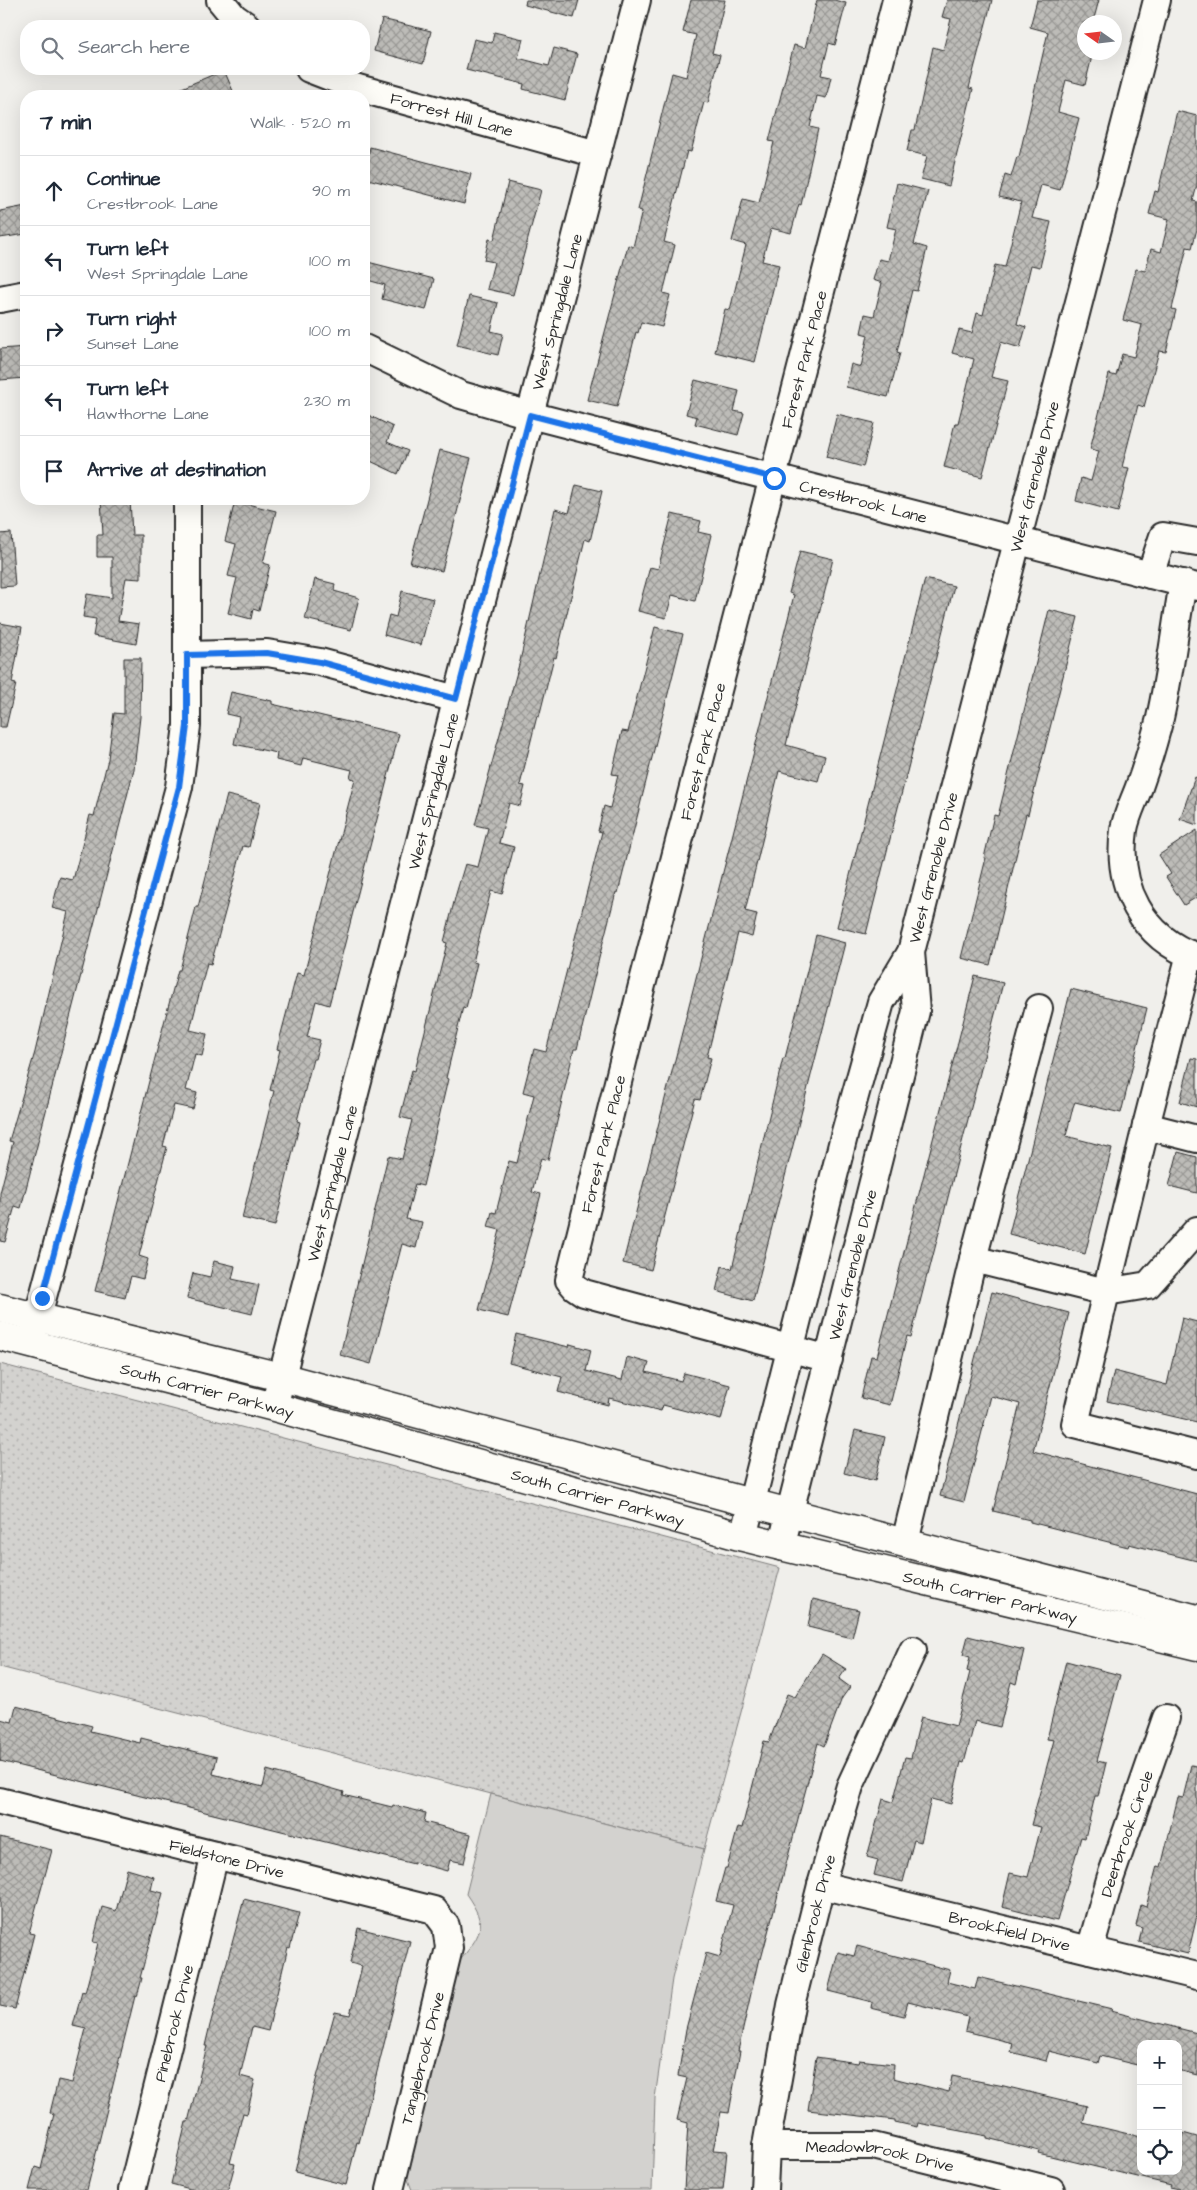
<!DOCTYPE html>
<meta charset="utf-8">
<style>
:root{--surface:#fff;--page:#f6f6f7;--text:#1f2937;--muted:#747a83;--line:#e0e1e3}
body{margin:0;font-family:"Architects Daughter",sans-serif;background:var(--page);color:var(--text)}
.controls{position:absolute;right:15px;bottom:15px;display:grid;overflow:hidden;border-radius:10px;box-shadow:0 5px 20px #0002}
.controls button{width:45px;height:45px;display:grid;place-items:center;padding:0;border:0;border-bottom:1px solid var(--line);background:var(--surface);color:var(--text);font:25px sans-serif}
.compass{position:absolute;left:1077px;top:15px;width:45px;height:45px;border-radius:50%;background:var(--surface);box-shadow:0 5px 20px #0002;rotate:284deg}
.stop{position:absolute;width:15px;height:15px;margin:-11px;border:4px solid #1a73e8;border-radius:50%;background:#fff}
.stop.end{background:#1a73e8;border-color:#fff;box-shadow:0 1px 5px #0008}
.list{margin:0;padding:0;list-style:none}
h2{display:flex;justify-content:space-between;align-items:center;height:65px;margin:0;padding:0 20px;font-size:21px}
h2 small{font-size:16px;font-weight:400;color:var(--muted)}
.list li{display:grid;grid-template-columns:32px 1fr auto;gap:15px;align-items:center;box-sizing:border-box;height:70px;padding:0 20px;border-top:1px solid var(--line)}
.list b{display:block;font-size:19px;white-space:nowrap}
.list p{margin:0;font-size:16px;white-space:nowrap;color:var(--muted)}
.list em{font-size:16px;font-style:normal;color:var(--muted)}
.icon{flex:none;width:28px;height:28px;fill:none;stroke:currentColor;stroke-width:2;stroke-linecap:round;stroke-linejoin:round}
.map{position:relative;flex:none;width:1197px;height:2190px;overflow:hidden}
.search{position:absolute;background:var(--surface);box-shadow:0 5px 20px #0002;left:20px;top:20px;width:350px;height:55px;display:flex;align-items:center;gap:12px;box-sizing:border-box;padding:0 18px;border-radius:20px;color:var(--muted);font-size:19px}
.panel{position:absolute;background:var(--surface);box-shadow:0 5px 20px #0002;left:20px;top:90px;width:350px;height:415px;border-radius:20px}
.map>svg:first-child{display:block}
</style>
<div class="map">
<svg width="1197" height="2190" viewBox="0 0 1197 2190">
<defs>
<pattern id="grass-dots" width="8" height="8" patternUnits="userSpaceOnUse" patternTransform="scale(1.25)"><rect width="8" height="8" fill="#d3d2cf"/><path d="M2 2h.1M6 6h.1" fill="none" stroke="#b5b4b2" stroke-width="1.8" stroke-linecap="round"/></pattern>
<pattern id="building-cross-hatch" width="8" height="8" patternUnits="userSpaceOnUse" patternTransform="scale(1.25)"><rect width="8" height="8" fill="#bdbcb8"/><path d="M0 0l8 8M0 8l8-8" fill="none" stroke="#9a9996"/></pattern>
</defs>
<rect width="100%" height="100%" fill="#f0efeb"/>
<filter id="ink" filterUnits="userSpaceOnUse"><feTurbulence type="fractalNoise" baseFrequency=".02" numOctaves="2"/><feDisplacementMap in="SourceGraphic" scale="10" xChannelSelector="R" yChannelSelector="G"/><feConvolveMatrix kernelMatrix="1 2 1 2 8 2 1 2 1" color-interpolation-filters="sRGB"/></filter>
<g filter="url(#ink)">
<path fill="url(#grass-dots)" stroke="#7f7e7d" d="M0 1364 780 1568 704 1849 0 1667Z"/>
<path fill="#d3d2cf" stroke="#7f7e7d" d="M491 1794 704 1849 672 1979 655 2098 652 2190H412L407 2177 458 1963C481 1934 489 1927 466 1894Z"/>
<g fill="url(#building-cross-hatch)" stroke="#2b2b2b">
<path d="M526 0H579L574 18 525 5Z"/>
<path d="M691 0H725L712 53 720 55 708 103 704 102 691 152 687 151 664 242 675 245 663 293 670 295 662 327 641 322 638 333 636 332 617 407 587 400 628 245 633 247 642 211 638 210 672 73 686 77 696 35 683 32Z"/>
<path d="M817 0H834L846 3 835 45 829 43 821 75 831 77 826 98 817 96 810 127 818 129 801 205 799 204 791 233 771 228 762 261 779 265 755 362 715 352 725 309 730 310 746 245 732 241 743 199 759 203 774 142 769 141 794 45 805 48Z"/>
<path d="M947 0H992L969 88 973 89 949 186 921 179 927 156 907 151 912 130H915L933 47 943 50 951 19 942 17Z"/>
<path d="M1037 0H1099L1093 22H1084V52H1093L1085 85 1066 80 1058 112 1079 118 1060 190 1041 185 1032 218 1051 222 1040 267 1031 265 1017 324 1026 327 1020 348 1001 342 991 377 1008 381 982 477 944 467 955 423H958L974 359 952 353 959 330 972 333 977 313 983 315 995 265 1005 267 1021 202 999 197 1005 175 1011 177 1017 157H1019L1048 32 1030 27Z"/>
<path d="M382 19 431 31 423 64 374 51Z"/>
<path d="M494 32 523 39 518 58 549 66 554 48 577 54 565 100 523 89 524 84 466 70 474 39 492 43Z"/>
<path d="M224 70 233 91 222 96H163Z"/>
<path d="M1177 111 1197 116V185L1193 201 1197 202V229L1192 248 1187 247 1172 309 1176 310 1166 352 1159 351 1144 407 1138 405 1122 467 1129 468 1118 512 1076 501 1081 478 1091 481 1099 451 1090 449 1109 374 1116 376 1122 354 1134 357 1142 325 1123 320 1136 269 1145 271 1151 249 1161 252 1169 219 1149 214 1155 191 1158 192Z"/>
<path d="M370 147 471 174 464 204 364 178Z"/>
<path d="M508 182 541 190 513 295 487 289 494 262 484 260 489 239 494 240Z"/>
<path d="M897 183 928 191 914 244 927 248 917 291 912 290 897 352 900 353 888 397 846 387 851 364 861 367 868 335 861 333 865 314 874 316 882 283 873 280 879 259 888 261 896 229 887 227Z"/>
<path d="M26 206V234L0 238V211Z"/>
<path d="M364 261 434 279 426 310 382 299 385 285 364 279Z"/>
<path d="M469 296 498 303 491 331 503 334 498 355 457 345Z"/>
<path d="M26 347V378L0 380V349Z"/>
<path d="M695 380 739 391 734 411 744 413 738 435 695 424 697 417 686 414Z"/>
<path d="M364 413 393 427 387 442 408 451 398 474 364 458Z"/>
<path d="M837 414 874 423 863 467 826 457Z"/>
<path d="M440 450 471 458 442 571 410 563Z"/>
<path d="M576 485 602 491 590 541 585 539 556 658 554 657 539 717 537 716 520 785 525 786 520 806 509 803 499 843 514 847 502 894 491 891 473 962 477 963 466 1008 463 1007 446 1078 448 1079 423 1186 415 1184 406 1219 422 1222 416 1248 402 1244 371 1364 340 1355 388 1156 402 1159 412 1120 400 1117 412 1070 415 1071 447 943 444 942 456 894 465 864 478 867 488 828 475 825 520 661 555 509 569 513Z"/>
<path d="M101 499H130L132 535H141V579L126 578 118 621 139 624 136 644 93 636 96 619 83 617 87 594 112 598V557H97V535H103Z"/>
<path d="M235 501 276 511 263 563 270 565 259 611 253 609 251 619 228 613 237 578 228 576 236 544 225 541Z"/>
<path d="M672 514 701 521 698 532 711 535 695 601 672 595 666 618 638 611 650 567 658 569Z"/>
<path d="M11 533 15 586 0 587V534Z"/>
<path d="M800 551 833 559 786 745 825 756 818 781 779 771 745 911 757 914 752 937 738 933 707 1057 711 1058 700 1100 695 1099 651 1270 623 1263 794 595 789 593Z"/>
<path d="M315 579 335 584 334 591 359 598 351 630 305 619Z"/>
<path d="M925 579 954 586 866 934 837 927Z"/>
<path d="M402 591 433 599 421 645 384 635 389 615 396 617Z"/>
<path d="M1049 610 1078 617 1028 815 1026 814 990 965 961 958 986 858H984L994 815 998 816Z"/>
<path d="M0 623 22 627 12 683 16 684 6 727H0Z"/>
<path d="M655 627 683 634 618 893 616 892 600 954 577 1049H574L548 1160 541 1158 532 1192 541 1194 508 1317 479 1310 500 1230 488 1227 492 1212 496 1213 509 1161 517 1163 534 1095 523 1092 534 1049 546 1052 602 832 598 831 604 806 610 808 618 775 612 774 622 731 628 732Z"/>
<path d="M124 658H141L140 717 134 769 21 1208 15 1206 5 1242 0 1241V1193L13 1142 9 1141 35 1052 68 912 52 908 60 877 73 880 90 815 94 816 108 759 114 713 124 714Z"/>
<path d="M231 692 272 701V704L399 734 329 1005 316 1001 307 1037 320 1040 315 1059H313L297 1121 300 1122 275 1226 242 1218 274 1091 270 1090 280 1050 277 1049 297 973 304 975 355 779 350 778 352 770 303 758 301 766 276 760 277 753 234 744 239 717 226 714Z"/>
<path d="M1195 777 1197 778V825L1180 819Z"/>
<path d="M227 795 260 803 249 847 243 846 211 964 207 963 190 1030 207 1034 202 1056 195 1054 186 1090 197 1093 193 1109 174 1105 163 1146 167 1147 139 1256 148 1259 143 1279 131 1276 125 1298 95 1291 164 1023 178 970H180L196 907H198Z"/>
<path d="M1197 830V897L1184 905 1166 877 1171 874 1159 855Z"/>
<path d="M816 935 845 943 753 1301 716 1291 722 1266 732 1269 783 1058H785Z"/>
<path d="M975 976 1003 983 928 1275H927L911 1337 907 1336 890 1405 861 1398 871 1356 877 1357Z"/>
<path d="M1071 989 1147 1008 1121 1113 1075 1102 1073 1107 1066 1136 1112 1148 1085 1254 1009 1234Z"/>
<path d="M1191 1058 1197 1059V1107L1180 1102Z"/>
<path d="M1178 1152 1197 1157V1193L1169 1186Z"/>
<path d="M214 1261 235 1266 232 1279 259 1285 252 1314 187 1298 193 1273 210 1277Z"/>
<path d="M992 1292 1069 1313 1033 1451 1197 1494V1561L1129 1544 1128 1547 1030 1522V1520L993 1511 1020 1404 991 1396 964 1502 940 1496Z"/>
<path d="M1182 1318 1197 1322V1422L1107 1401 1114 1371 1167 1385Z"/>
<path d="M516 1334 569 1347 570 1344 591 1350 586 1371 622 1380 627 1357 649 1363 646 1372 681 1381 684 1373 730 1385 721 1420 663 1405 661 1411 609 1398 608 1405 558 1392 562 1377 509 1363Z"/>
<path d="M855 1430 885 1437 875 1481 844 1473Z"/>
<path d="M813 1599 859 1610 852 1638 808 1627Z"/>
<path d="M968 1636 1024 1650 1016 1684 1011 1682 1000 1727 975 1721 964 1763 961 1762 951 1804 931 1799 921 1842 914 1840 903 1882 874 1875 878 1860 867 1857 883 1799 893 1802 905 1757 911 1758 921 1717 956 1726 970 1672 967 1671 970 1657 963 1655Z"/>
<path d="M822 1654 846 1669 839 1679 850 1687 842 1698 824 1746 818 1743 761 1959 759 1958 738 2051H740L729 2113 721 2112 713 2150 727 2151 723 2190H684L688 2123 677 2120 687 2078 678 2076 686 2029 706 1953 720 1957 733 1905 716 1901 725 1868H727L738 1827 742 1828 764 1741 769 1742 787 1694 795 1697Z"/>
<path d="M1066 1661 1120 1675 1097 1761 1106 1763 1098 1796H1095L1085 1838 1081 1837 1057 1921 1002 1907 1010 1873 1028 1877 1041 1827 1031 1825 1054 1740 1047 1739Z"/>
<path d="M16 1706 92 1726 90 1731 140 1743 141 1738 217 1757 213 1774 263 1787 267 1770 344 1792 343 1795 392 1807 393 1805 426 1813 424 1822 471 1834 464 1863 450 1860 447 1871 414 1862V1864L0 1761V1719L12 1722Z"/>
<path d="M1191 1765 1197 1766V1916L1188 1954 1139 1942 1142 1928 1136 1926 1141 1905 1146 1907 1157 1866 1161 1867 1178 1797 1183 1798Z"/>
<path d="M0 1837 52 1850 29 1933 34 1934 15 2009 0 2006Z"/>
<path d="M127 1869 154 1877 151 1890 163 1893 140 1978H142L137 1997 135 1996 87 2190H29L35 2167 41 2169 54 2114 50 2113 58 2080 72 2083 86 2029 73 2026 82 1992 85 1993 98 1943 93 1942 102 1907 116 1911Z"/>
<path d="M244 1899 299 1913 290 1948 288 1947 268 2031 252 2027 240 2076 255 2080 247 2114 243 2113 230 2163 235 2164 228 2190H194L171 2184 186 2122H188L207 2046H205L210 2025Z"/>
<path d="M358 1928 410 1941 359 2143 357 2142 346 2185 295 2172 312 2095 335 2012 350 2015 362 1966 350 1963Z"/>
<path d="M857 1946 950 1970 947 1982 975 1989 978 1977 1112 2009 1111 2011 1197 2033V2075L1178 2070V2044H1141V2066L1100 2056 1098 2063 1049 2051 1046 2061 1011 2052 1013 2043 965 2031 968 2017 908 2002 904 2016 871 2008 872 2002 828 1991 838 1952 854 1956Z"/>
<path d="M816 2057 858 2063 859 2060 894 2064 893 2078 949 2092 952 2076 1004 2086 1087 2106 1083 2123 1141 2137V2171H1178V2152L1183 2133 1197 2137V2190H1184L1170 2187 1171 2185 1038 2153 1039 2151 987 2138V2136L918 2123 917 2127 895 2122V2120L808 2110Z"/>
</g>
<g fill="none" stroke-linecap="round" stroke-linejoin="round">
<g stroke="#2b2b2b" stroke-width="30">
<g id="minor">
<path d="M220 0 234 17 247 26"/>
<path id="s1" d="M309 69 358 88 597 154"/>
<path d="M0 299 26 294"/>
<path id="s2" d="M364 348 461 395 530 415 1197 587"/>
<path d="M1150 575 1163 536 1197 542"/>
<path d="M1183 583C1175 628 1170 674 1160 718 1154 741 1147 765 1139 787 1134 801 1126 816 1124 830 1116 886 1142 938 1197 957"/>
<path d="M187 655 267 653 320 662 456 699"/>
<path d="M1146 1126 1190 954"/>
<path d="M1197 1139 1146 1126 1106 1292 1148 1285 1197 1230"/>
<path d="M973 1259 1039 1008"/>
<path d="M32 1338 179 787 187 726V499"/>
<path id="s3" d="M829 1359 584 1293 575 1287 569 1280 641 989 896 0"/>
<path id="s4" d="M274 1407 637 0"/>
<path id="s5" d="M743 1537 845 1132 881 1002 911 952 1157 0"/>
<path d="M905 1542 973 1259 1106 1292 1075 1424 1197 1455"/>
<path id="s6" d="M781 1547 916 1011 911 952"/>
<path id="s7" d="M0 1801 434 1910 446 1926 449 1948 390 2190"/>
<path id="s8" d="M821 1885 1197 1976"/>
<path id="s9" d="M1090 1950 1110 1879 1166 1718"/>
<path id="s10" d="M766 2146H873L1051 2190"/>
<path id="s11" d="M132 2190 215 1855"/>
<path id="s12" d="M764 2190 766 2146 791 2005 821 1885 850 1786 913 1650"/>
</g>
</g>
<g stroke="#2b2b2b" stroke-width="31">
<g id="major">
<path d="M0 1308 281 1377 751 1503 1197 1619"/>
<path id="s13" d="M0 1336 274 1407 743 1537 1197 1646"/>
</g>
</g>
<use href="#minor" stroke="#fdfcf7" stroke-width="26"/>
<use href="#major" stroke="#fdfcf7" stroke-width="28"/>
</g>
</g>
<g fill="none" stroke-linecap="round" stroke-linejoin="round" filter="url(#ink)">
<path stroke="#1a73e8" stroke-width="6" d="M42 1298 179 787 187 726V655L267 653 320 662 456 699 530 415 774 478"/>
</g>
<g text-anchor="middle" stroke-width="4.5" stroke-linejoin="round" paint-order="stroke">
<g font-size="16" fill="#2b2b2b" stroke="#fdfcf7">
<text dy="6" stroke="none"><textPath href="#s1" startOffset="150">Forrest Hill Lane</textPath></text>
<text dy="6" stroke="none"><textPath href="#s4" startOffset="1131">West Springdale Lane</textPath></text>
<text dy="6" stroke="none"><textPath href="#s3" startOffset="1224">Forest Park Place</textPath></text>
<text dy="6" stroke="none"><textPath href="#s5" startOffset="1102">West Grenoble Drive</textPath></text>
<text dy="6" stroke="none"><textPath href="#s2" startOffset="524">Crestbrook Lane</textPath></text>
<text dy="6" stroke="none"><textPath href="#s3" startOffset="819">Forest Park Place</textPath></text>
<text dy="6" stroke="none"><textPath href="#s4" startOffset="636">West Springdale Lane</textPath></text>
<text dy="6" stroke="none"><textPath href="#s5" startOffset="698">West Grenoble Drive</textPath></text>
<text dy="6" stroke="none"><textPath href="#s3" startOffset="414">Forest Park Place</textPath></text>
<text dy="6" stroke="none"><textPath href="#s4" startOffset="231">West Springdale Lane</textPath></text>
<text dy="6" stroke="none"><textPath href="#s6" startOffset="291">West Grenoble Drive</textPath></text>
<text dy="6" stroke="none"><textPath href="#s13" startOffset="214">South Carrier Parkway</textPath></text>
<text dy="6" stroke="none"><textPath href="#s13" startOffset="619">South Carrier Parkway</textPath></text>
<text dy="6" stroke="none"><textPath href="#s13" startOffset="1024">South Carrier Parkway</textPath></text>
<text dy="6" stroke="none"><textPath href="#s9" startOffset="122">Deerbrook Circle</textPath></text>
<text dy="6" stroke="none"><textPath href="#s7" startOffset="234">Fieldstone Drive</textPath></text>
<text dy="6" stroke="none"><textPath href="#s12" startOffset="282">Glenbrook Drive</textPath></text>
<text dy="6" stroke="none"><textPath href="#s8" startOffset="194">Brookfield Drive</textPath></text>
<text dy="6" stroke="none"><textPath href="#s11" startOffset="172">Pinebrook Drive</textPath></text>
<text transform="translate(422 2058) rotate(-76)" y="6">Tanglebrook Drive</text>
<text dy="6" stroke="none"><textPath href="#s10" startOffset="115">Meadowbrook Drive</textPath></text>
</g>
</g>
</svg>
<div class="controls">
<button>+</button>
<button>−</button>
<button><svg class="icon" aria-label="locate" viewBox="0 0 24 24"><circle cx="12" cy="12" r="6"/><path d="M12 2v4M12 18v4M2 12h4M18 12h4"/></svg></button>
</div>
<svg class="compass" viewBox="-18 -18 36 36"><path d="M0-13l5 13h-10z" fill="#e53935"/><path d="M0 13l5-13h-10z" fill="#747a83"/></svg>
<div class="stop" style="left:774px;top:478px"></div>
<div class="stop end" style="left:42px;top:1298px"></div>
<div class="search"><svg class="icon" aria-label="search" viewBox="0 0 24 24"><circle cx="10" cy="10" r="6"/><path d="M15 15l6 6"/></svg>Search here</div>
<section class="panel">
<h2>7 min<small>Walk · 520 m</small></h2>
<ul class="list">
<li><svg class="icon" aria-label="ahead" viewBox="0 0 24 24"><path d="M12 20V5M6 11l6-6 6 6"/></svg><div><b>Continue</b><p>Crestbrook Lane</p></div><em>90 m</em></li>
<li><svg class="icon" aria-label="left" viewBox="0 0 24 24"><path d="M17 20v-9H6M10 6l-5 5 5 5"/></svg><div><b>Turn left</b><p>West Springdale Lane</p></div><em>100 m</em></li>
<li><svg class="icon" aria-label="right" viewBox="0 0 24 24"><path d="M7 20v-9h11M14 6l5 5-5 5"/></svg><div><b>Turn right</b><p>Sunset Lane</p></div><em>100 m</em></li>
<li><svg class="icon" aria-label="left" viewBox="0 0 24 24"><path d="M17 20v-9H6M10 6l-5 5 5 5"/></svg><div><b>Turn left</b><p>Hawthorne Lane</p></div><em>230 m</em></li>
<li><svg class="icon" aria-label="arrive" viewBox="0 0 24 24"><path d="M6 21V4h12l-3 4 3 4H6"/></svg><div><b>Arrive at destination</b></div></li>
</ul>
</section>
</div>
